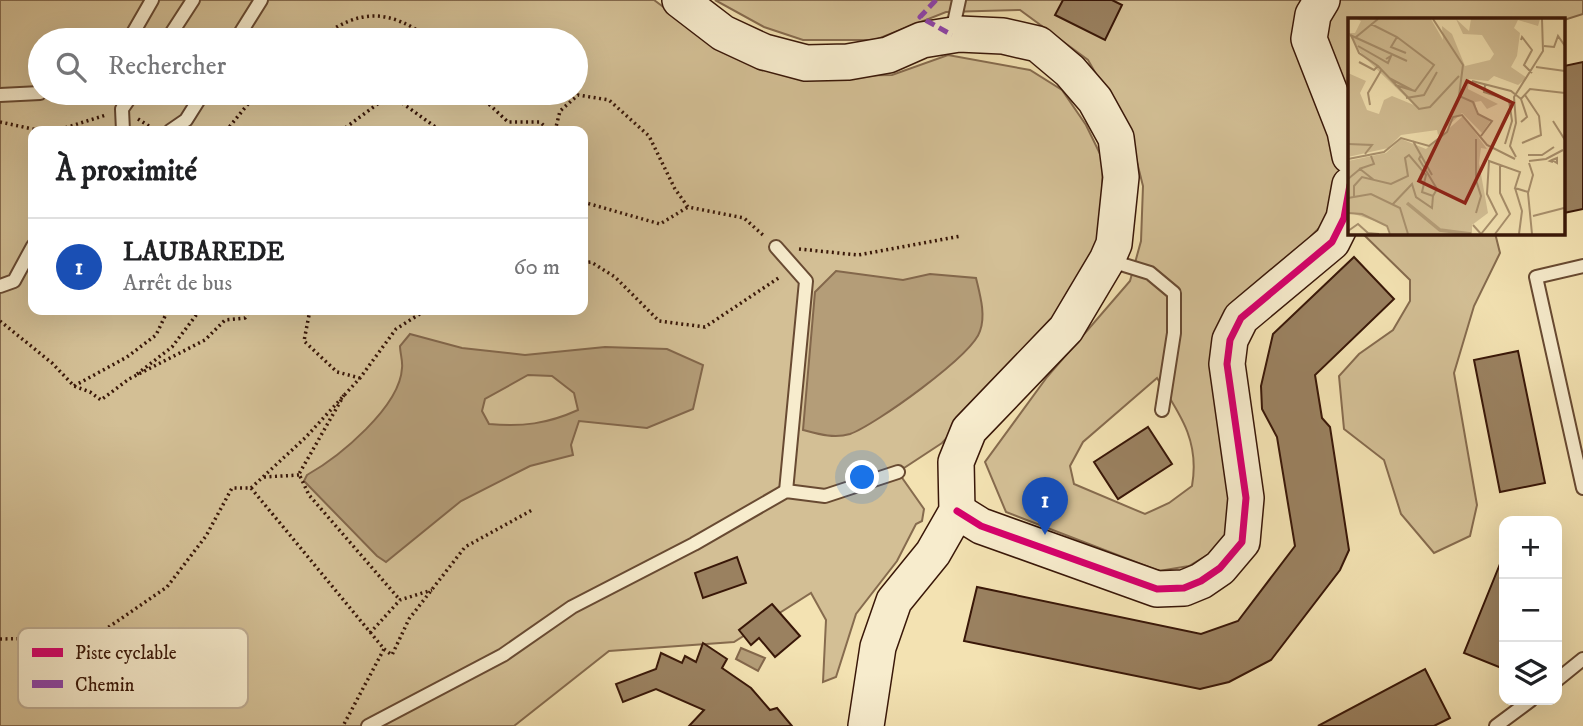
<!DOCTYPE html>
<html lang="fr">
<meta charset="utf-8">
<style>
:root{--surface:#fff;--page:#f6f6f6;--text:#202124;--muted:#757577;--line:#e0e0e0;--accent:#8f2418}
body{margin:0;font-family:"IM FELL DW Pica",serif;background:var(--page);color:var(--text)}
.controls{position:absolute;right:21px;bottom:21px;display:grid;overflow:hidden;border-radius:14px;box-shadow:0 7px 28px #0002}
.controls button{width:63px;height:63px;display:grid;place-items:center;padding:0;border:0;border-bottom:2px solid var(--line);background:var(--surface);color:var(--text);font:35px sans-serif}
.you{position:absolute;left:863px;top:478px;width:24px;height:24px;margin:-18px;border:5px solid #fff;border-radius:50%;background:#1a73e8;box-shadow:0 0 0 10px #1a73e833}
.badge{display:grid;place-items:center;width:46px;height:46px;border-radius:50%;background:var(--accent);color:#fff;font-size:23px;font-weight:700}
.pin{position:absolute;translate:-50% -58px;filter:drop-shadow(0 2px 4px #0008)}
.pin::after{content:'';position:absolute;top:37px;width:24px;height:21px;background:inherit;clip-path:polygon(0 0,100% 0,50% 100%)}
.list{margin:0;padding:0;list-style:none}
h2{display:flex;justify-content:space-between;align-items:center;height:91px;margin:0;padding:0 28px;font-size:30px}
h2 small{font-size:23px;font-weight:400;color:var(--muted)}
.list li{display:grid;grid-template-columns:46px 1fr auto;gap:21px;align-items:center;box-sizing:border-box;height:98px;padding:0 28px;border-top:2px solid var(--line)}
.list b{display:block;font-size:26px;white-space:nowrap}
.list p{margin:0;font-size:23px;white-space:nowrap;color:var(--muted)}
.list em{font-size:23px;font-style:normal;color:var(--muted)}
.icon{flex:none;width:38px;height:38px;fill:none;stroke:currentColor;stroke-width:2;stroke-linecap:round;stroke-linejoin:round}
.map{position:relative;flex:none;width:1583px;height:726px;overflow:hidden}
.search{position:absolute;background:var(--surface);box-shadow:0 7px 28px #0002;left:28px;top:28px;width:560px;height:77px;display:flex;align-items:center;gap:18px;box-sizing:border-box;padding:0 24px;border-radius:38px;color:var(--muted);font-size:26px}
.panel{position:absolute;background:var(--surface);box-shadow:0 7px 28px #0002;left:28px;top:126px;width:560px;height:189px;border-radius:14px}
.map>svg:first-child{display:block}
</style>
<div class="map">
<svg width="1583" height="726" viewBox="0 0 1583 726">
<rect width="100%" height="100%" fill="#f3e2b2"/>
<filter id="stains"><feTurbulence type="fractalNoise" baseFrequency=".00286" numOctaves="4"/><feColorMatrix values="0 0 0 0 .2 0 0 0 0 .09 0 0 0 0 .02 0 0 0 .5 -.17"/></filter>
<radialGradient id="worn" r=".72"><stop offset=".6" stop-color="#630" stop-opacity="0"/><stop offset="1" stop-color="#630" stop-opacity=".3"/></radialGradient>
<g fill="#d3bf95" stroke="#866b4e" stroke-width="2" fill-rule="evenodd">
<path d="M0 0H654L721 50 761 70 828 76 892 75 948 55 1030 70 1062 90 1086 125 1103 160 1101 232 1066 310 942 443 898 472 924 509 922 521 916 524 897 561 856 614 836 677 823 682 826 620 811 593 734 642 609 651 514 726H0ZM40 40H576V93H40ZM33 131H583V310H33Z"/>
<path d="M715 0H1583V14L1564 20 1350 19V227L1328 219 1228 320 1235 517 1221 547 1189 566 1159 571 1006 512 985 462 1047 377 1130 281 1141 241 1143 186 1130 134 1088 60 1020 10 946 12 875 40H803L764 27ZM1157 378C1180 414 1200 441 1192 486L1169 503 1145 514 1074 484 1070 466 1083 442Z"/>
<path d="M1362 233H1495L1500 253 1474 306 1454 373 1477 505 1470 536 1434 553 1401 514 1384 460 1344 429 1339 376 1359 354 1393 330 1410 301V280Z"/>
</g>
<g fill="#b49d78" stroke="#83674b" stroke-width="2" fill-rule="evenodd">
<path d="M836 271 903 280 930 274 976 278C980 295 986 315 980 331 973 355 875 425 850 434 834 439 818 434 803 430L815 292Z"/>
<path d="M410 334 462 348 525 355 605 347 667 349 703 365 693 409 647 428 579 421 571 445 573 455 530 466 461 501 386 562 377 556 304 481 307 475C339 457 400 407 402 368 403 361 400 353 400 346ZM528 375 552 376 574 393 578 410C547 424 522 427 489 424L482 411 485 399Z"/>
<path d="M741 648 765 658 758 671 736 659Z"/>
</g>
<g fill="#9a8160" stroke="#391708" stroke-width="2">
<path d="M1063 0H1112L1122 5 1105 40 1055 15Z"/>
<path d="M1583 62V209L1564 213V66Z"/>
<path d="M1354 257 1394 299 1315 375 1322 418 1330 427 1349 550 1340 570 1271 660 1229 682 1200 689 964 641 977 587 1201 634 1238 621 1295 546 1277 437 1262 409 1261 386 1273 334Z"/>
<path d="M1518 351 1545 483 1500 492 1474 360Z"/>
<path d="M1148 427 1172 464 1118 499 1094 462Z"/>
<path d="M1504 554V669L1464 653Z"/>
<path d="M737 557 746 583 703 598 695 573Z"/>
<path d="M772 604 800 636 775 657 759 638 751 645 739 630Z"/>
<path d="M703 643 727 659 722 668 751 688 770 710 777 708 792 726H689L704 710 656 689 623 702 616 684 656 669 661 653 682 663 685 656 696 662Z"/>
<path d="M1425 669 1450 718 1434 726H1318Z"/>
</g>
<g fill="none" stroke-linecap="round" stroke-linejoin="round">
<g stroke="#684a32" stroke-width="16">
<g id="lane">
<path d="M952 32 959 0"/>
<path d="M129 40 152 0"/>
<path d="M167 40 193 0"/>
<path d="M236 40 261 0"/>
<path d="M0 95 40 93"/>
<path d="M123 131 122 109 133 93"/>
<path d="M170 131 186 120 203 93"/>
<path d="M776 247 806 281 786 491"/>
<path d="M1108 260 1150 273 1174 293V333L1162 410"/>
<path d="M1583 266 1536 277 1583 488"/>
<path d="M0 286 14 281 33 246"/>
<path d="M1557 680 1583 659"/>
<path d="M368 726 503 655 572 607 694 544 786 491 825 496 898 472"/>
<path d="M1496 726 1531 700"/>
</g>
</g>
<g stroke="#391708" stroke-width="38">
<g id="secondary">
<path d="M680 0 723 33 764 52 806 63 848 62 888 55 922 40 959 34 1003 36 1038 44 1070 71 1095 100 1116 138 1121 177 1114 244 1107 260 1066 329 969 430 956 462 957 511 933 553 894 601 878 647 866 726"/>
<path d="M1322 0 1313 15 1309 39 1345 131 1350 156"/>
<path d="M957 511 981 526 1157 589 1184 588 1201 581 1220 568 1242 542 1246 498 1227 364 1230 340 1241 318 1332 242 1344 218 1350 185"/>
</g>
</g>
<g stroke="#391708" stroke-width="3.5" stroke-dasharray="2 3.5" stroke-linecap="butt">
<path d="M318 40C358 8 390 8 431 40"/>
<path d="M477 93 508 122H540L550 131"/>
<path d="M138 119 155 130"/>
<path d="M0 122 42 131"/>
<path d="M55 131 106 115"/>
<path d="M226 131 257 93"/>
<path d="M341 131 383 100 402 103 441 131"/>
<path d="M555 131 560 111 578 95 609 100 649 136 675 189 688 207 744 218 764 236"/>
<path d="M583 202 660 224 688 207"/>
<path d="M799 249 858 255 961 236"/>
<path d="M583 263 591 262 615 277 659 321 705 327 780 277"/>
<path d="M310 310 304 341 337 372 360 378"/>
<path d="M0 321 52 363 74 386 90 392 101 400 129 379 205 340 225 320 245 318 250 310"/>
<path d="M137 374 172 347 200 310"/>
<path d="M74 386 127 357 156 335 168 310"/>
<path d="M344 395 299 474 309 495 400 600"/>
<path d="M264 477 299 475"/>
<path d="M251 488 306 437 360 378 396 329 426 310"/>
<path d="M370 633 400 600 432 590"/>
<path d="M0 639 52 638 103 631 167 587 206 536 232 488H251L384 649 343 726"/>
<path d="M384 649 392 655 409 619 465 547 534 509"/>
</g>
<use href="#lane" stroke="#f7eccd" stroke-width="12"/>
<use href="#secondary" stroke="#f7eccd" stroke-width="35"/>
<path stroke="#8e44ad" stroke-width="5" stroke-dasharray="10 5" stroke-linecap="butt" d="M936 0 920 17 952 35"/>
<g stroke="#f7eccd" stroke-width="11">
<path id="cycleway" d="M957 511 981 526 1157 589 1184 588 1201 581 1220 568 1242 542 1246 498 1227 364 1230 340 1241 318 1332 242 1344 218 1350 185"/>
</g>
<use href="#cycleway" stroke="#d6006c" stroke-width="7"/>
</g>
<g transform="translate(1348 18)">
<rect width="217" height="217" fill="#f3e2b2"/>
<path d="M9 1H83L95 22 94 8 104 16 117 48 142 42 146 36 134 17 115 16 108 1 121 13 123 1H192L190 8 170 2 166 10 172 15 169 38 163 49 179 60 170 67 146 58 140 63 121 61 120 71 150 86 139 91 133 83 127 84 129 95 143 102 134 115 114 95 90 117 89 112 53 117 40 130 0 139V55L18 63 12 75 19 92 31 96 36 82 44 78 66 87 15 38 0 15H7L13 3ZM115 98 139 131 133 130 131 145 140 195 124 207V216H43L39 207 0 194V143L38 135 53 121 78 131Z" fill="#d3bf95"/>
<path fill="none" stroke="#b49d78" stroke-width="3.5" d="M59 185 92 212 123 216"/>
<path fill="none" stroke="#a9916e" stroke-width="2" d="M85 1 115 47 111 78 125 84 130 96 144 103 133 118M23 6 49 19 86 47 67 73 47 67M2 17 59 43M3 17 11 35 30 48 71 91 82 89 111 58M8 19 30 1M49 19 43 29 58 35M173 22 174 19 184 32 176 47 184 55M10 28 40 45 43 38 38 41M196 28 206 29 210 18 217 28M11 44 26 52 30 48M188 49 217 53M41 60 64 72M124 63 163 73 173 81 182 71 217 75M137 67 136 74 161 82 164 103 157 126M58 80 76 77 89 54M173 81 179 99 173 104M22 87 20 75 34 51M205 103 217 122M65 123 84 157M174 125 193 117 191 98 177 77M0 126 24 127 17 136M180 137H194L206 129M168 139 162 128 168 105 166 79 195 33 194 1M0 141 36 134 53 120 81 128 99 114 105 99 114 97 139 127 167 141M204 142 209 145V140L204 142 202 143 205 144M181 143 198 141 215 132M181 145 185 157 180 175 184 216M11 151 26 146 23 138M0 161 12 151 26 162M167 170 174 193 171 216M0 180 23 176 52 190 60 216M6 180V168L14 159 43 166 60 158 57 140 61 137 78 157 74 174 85 178 89 171 71 141 73 137M44 187 64 166 68 179 84 190 85 178M0 195 14 196 39 208 42 216M128 195 133 178 128 162V121M185 198 216 190M125 207 133 216 149 196 139 176 141 143 172 154 167 170 180 174M0 213 10 206 20 215 31 216M147 216 162 196 152 175V147"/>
<path fill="#8f2418" fill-opacity="0.15" stroke="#8f2418" stroke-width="3.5" d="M119 63 165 85 117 185 71 163Z"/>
<rect width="217" height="217" fill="none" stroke="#391708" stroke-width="3.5"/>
</g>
<rect x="18" y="628" width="230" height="80" rx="10" fill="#f7eccd" stroke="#beac92" stroke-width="2"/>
<rect x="32" y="648" width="31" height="9" fill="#d6006c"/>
<rect x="32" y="680" width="31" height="8" fill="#8e44ad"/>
<g font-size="19" fill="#391708">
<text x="75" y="659">Piste cyclable</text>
<text x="75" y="691">Chemin</text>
</g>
<rect width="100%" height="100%" filter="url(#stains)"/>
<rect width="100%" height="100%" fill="url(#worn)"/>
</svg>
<div class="controls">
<button>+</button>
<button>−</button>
<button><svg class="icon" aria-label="layers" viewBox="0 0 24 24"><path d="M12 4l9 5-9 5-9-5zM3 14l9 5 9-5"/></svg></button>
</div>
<div class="you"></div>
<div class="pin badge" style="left:1045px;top:535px;background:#1a4fb4">1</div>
<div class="search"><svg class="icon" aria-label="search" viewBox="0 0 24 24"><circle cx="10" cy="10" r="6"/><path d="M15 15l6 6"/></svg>Rechercher</div>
<section class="panel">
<h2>À proximité<small></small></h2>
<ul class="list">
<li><span class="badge" style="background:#1a4fb4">1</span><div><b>LAUBAREDE</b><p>Arrêt de bus</p></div><em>60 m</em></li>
</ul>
</section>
</div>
